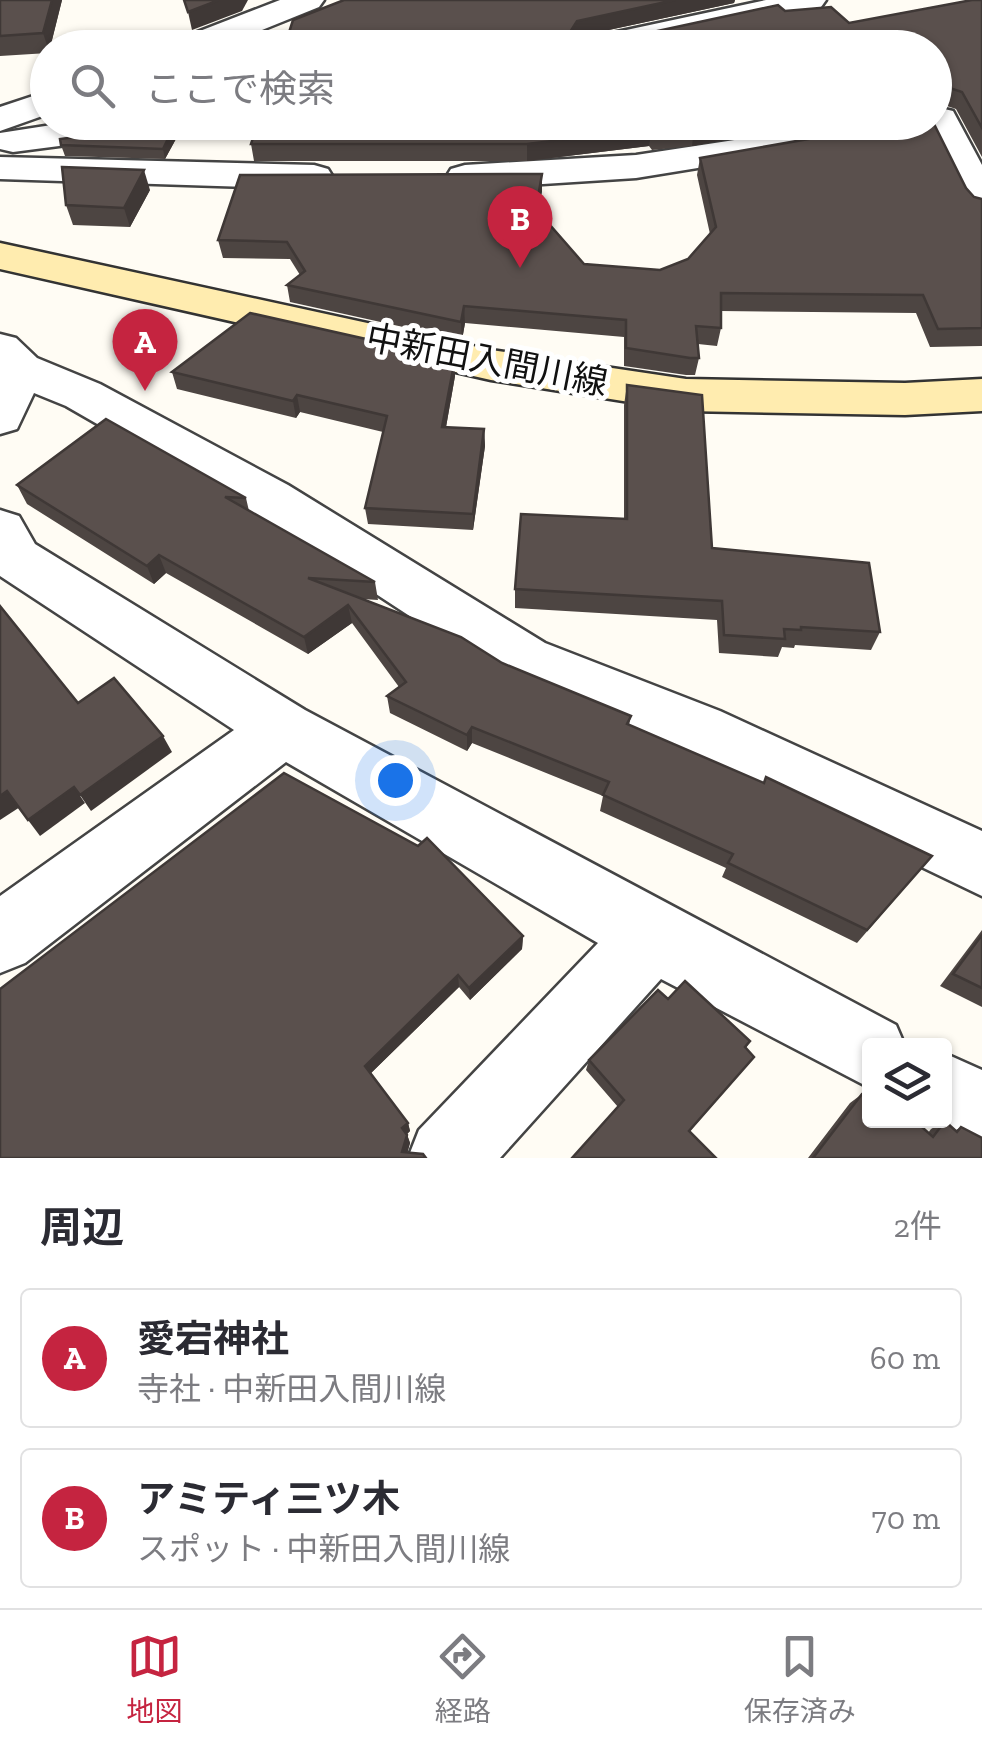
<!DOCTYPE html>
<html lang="ja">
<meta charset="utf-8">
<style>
:root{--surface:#fff;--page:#f7f7f7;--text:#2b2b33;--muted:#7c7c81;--line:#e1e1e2;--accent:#c52440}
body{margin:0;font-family:"Zilla Slab","Noto Sans JP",serif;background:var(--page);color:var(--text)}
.controls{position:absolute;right:30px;bottom:30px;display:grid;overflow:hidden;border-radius:10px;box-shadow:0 2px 8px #0004}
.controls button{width:90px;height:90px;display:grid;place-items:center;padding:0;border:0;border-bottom:2px solid var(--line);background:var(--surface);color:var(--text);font:50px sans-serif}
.you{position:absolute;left:395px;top:780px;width:35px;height:35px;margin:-25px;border:8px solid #fff;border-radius:50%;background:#1a73e8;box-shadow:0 0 0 15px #1a73e833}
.badge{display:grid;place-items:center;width:65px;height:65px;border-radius:50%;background:var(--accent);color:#fff;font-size:32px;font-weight:700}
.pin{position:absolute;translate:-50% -82px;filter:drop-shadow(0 2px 5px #0008)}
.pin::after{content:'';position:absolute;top:52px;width:35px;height:30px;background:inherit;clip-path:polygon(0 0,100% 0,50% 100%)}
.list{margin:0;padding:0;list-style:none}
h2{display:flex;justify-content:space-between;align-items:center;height:130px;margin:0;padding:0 40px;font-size:42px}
h2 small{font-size:32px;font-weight:400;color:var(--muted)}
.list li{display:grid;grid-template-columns:65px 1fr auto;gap:30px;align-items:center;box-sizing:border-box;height:140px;margin:0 20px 20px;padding:0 20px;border:2px solid var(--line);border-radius:10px}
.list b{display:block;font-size:38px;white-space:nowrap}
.list p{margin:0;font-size:32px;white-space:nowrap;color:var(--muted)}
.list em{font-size:32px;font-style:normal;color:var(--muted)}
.icon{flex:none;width:55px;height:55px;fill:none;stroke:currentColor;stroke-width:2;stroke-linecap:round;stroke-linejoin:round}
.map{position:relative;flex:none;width:982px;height:1158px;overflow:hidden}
.search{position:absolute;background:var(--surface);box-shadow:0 2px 8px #0004;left:30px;right:30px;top:30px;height:110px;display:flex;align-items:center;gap:25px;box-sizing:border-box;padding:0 35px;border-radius:55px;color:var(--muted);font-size:38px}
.sheet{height:450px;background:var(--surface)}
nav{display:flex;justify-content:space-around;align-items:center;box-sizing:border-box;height:140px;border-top:2px solid var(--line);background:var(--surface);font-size:28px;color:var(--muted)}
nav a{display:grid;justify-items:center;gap:5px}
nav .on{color:var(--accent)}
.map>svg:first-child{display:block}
</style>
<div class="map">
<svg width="982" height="1158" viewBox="0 0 982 1158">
<rect width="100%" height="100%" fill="#fffcf4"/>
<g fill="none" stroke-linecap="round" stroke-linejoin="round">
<g stroke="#444" stroke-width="5">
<g id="minor">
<path d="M766 0H826L821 7 637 48H573L577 41 589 38Z"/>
<path d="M940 108 953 111 982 165V215L968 211 962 203 927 131 636 178 465 189 451 185 446 177 451 169 465 165 636 155 852 122H934V110Z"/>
<path d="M71 122H177L172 130 159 133 13 152 0 149V133Z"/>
<path d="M0 157 314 165 328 169 333 177 328 185 314 189 0 179Z"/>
<path d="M0 334 16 338 37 358 100 384 288 485 545 643 720 711 982 831V896L676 749 503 677 252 513 66 406 34 393 17 429 0 434Z"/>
<path d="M0 510 19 516 35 544 305 710 896 1025 905 1046H870V1088L661 979 500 1158H408L419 1130 598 943 286 762 25 963 0 973V896L234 730 0 576Z"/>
<path d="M944 1053 982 1070V1148L922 1120H944Z"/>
</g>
</g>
<g stroke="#444" stroke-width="5">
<g id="tertiary">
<path d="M280 0H324L319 7 217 48H170L174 41Z"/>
<path d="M48 91V114L0 131V107Z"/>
</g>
</g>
<g stroke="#333" stroke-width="5">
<path id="secondary" d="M0 243 491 350 686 379 905 383 982 379V411L905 415 686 411 491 380 0 269Z"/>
</g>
<use href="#minor" fill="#fff" fill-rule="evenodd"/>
<use href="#tertiary" fill="#fff" fill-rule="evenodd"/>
<use href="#secondary" fill="#ffecaf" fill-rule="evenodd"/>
</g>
<g fill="#4d4542">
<path d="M0 0H62L50 48H48V53L0 56Z"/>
<path d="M344 0H735L734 3 595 33 639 35 785 11 849 23 982 0V157L956 109 941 104 934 107V48H284Z"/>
<path d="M176 122H182L183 126 165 159 65 156 61 145Z"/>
<path d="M826 122 692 146 652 150 649 146 527 161H254L251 144Z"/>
<path d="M700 158 966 188 974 197 982 199V346L930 347 916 313 721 311V328L717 346 698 344 699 358 695 375H686L624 366V337L465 323 462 340 290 302 287 285 300 275 290 259 223 258 218 240 542 174V191L538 211 584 264 660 270 688 259 710 234 697 175Z"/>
<path d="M150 190 130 227 73 225 66 205Z"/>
<path d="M455 359V376L446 427 484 429 485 446 473 530 368 524 365 508 383 432 300 412 296 418 177 389 172 372Z"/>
<path d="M627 385 712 548 880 632 871 650 795 645 794 648 782 647 778 657 719 653 717 620 515 608V589L624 519V405Z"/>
<path d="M17 485 246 498 249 511 375 582 378 600 362 599 502 663 631 716 629 725 932 856 857 943 722 877 726 868 600 811 603 796 472 743 467 751 390 713 387 696 399 687 352 623 308 654 166 573 154 584 27 504Z"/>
<path d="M982 930V1007L940 986Z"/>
<path d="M523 936 522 949 470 1000 459 987 371 1073 408 1123 410 1131 407 1134 410 1143 407 1153 0 1158Z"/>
<path d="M668 999 750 1041 746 1048 754 1057 690 1131 618 1107 586 1070 589 1060Z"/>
<path d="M862 1094 928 1133 931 1129 945 1121 956 1130 961 1127 982 1158H808L850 1103Z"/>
</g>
<g fill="#3f3836">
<path d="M52 0H62L50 48H48L43 33Z"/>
<path d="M219 0H248L242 11 192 30 188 12Z"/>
<path d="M675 0H735L734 3 576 37 570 32 577 21Z"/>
<path d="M218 32 221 48H210Z"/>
<path d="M947 87 941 104 934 107 937 91Z"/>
<path d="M176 122H182L183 126 165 159 163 149Z"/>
<path d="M732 122H826L692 146 694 129Z"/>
<path d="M652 129 649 146 527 161V144Z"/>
<path d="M144 170 150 190 130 227 124 208Z"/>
<path d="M542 174V191L535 226 536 209Z"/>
<path d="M464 306 465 323 462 340 461 322Z"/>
<path d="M455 359V376L443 444 442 427Z"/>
<path d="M297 395 300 412 296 418 293 401Z"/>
<path d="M484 429 485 446 473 530V514Z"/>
<path d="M159 555 166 573 154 584 147 566Z"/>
<path d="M348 605 352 623 308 654 304 637Z"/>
<path d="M472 727V743L467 751V735Z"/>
<path d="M163 736 172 752 91 811 80 795Z"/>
<path d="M74 787 85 803 40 836 28 820Z"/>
<path d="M7 791 20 807 0 820V796Z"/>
<path d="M523 936 522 949 470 1000 469 988Z"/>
<path d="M458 975 459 987 368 1076 365 1066Z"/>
<path d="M408 1123 410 1131 405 1136 402 1128Z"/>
<path d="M407 1135 410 1143 406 1158 402 1152Z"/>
</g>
<g fill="#5a504d" stroke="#3f3836" stroke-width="2.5">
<path d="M0 0H52L43 33 0 36Z"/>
<path d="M184 0H219L188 12Z"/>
<path d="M344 0H675L577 21 570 32 639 35 778 5 785 11 831 7 849 23 972 0H982V128L962 92 947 87 937 91 936 101H934V48H284L293 20Z"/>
<path d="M218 32 210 48H200L195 33Z"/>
<path d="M171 122H176L163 149 61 145 60 139 157 126Z"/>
<path d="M258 122H732L694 129 654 133 652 129 527 144H251Z"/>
<path d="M905 122H933L966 188 974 197 982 199V328L938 329 923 295 721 293V328L696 326 699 358H690L626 348V320L464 306 461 322 287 285 305 271 287 242 218 240 240 175 542 174 536 209 584 264 660 270 688 259 716 227 700 158Z"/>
<path d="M62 167 144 170 124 208 66 205Z"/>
<path d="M250 313 455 359 442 427 484 429 473 514 365 508 387 416 297 395 293 401 172 372Z"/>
<path d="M627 385 702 395 712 548 869 563 880 632 801 627V630L784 629 785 639 724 635 722 601 515 589 521 514 627 519Z"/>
<path d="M106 419 246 498 225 497 375 582 308 578 461 637 502 663 631 716 627 724 764 783 766 777 932 856 867 930 728 863 733 854 603 795 609 782 472 727 467 735 387 696 406 682 348 605 304 637 159 555 147 566 17 485Z"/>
<path d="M0 606 78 703 114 678 163 736 80 795 74 787 28 820 7 791 0 796Z"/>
<path d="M284 773 418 846 427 838 523 936 469 988 458 975 365 1066 408 1123 402 1128 407 1135 402 1152 423 1154 426 1158H0V989Z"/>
<path d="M982 935V988L953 974Z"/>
<path d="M685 981 750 1041 745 1047 754 1057 689 1131 716 1158H572L624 1100 589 1060 658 990 668 999Z"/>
<path d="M862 1094H870V1120H914L933 1137 945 1121 957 1132 961 1127 982 1138V1158H813Z"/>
</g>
<g text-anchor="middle" stroke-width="10" stroke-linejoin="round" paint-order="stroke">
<g font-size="35" fill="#111" stroke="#fff">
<text transform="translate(487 360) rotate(11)" y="12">中新田入間川線</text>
</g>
</g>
</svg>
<div class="controls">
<button><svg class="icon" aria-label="layers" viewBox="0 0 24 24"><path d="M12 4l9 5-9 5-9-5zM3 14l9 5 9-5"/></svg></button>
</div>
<div class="you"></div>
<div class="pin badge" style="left:145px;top:391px">A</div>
<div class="pin badge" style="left:520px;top:268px">B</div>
<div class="search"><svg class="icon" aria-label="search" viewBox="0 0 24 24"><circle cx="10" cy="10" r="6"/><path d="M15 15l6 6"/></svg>ここで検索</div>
</div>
<section class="sheet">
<h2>周辺<small>2件</small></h2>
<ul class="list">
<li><span class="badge">A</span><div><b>愛宕神社</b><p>寺社 · 中新田入間川線</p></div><em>60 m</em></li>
<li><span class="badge">B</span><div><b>アミティ三ツ木</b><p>スポット · 中新田入間川線</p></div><em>70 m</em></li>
</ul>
</section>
<nav>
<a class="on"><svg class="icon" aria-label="map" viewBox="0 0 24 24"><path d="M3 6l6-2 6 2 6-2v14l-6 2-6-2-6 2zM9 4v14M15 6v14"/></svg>地図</a>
<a><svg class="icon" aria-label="directions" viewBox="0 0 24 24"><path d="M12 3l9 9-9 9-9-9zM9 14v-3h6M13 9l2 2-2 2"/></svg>経路</a>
<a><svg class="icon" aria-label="saved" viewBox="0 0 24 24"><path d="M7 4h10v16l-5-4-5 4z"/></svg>保存済み</a>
</nav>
